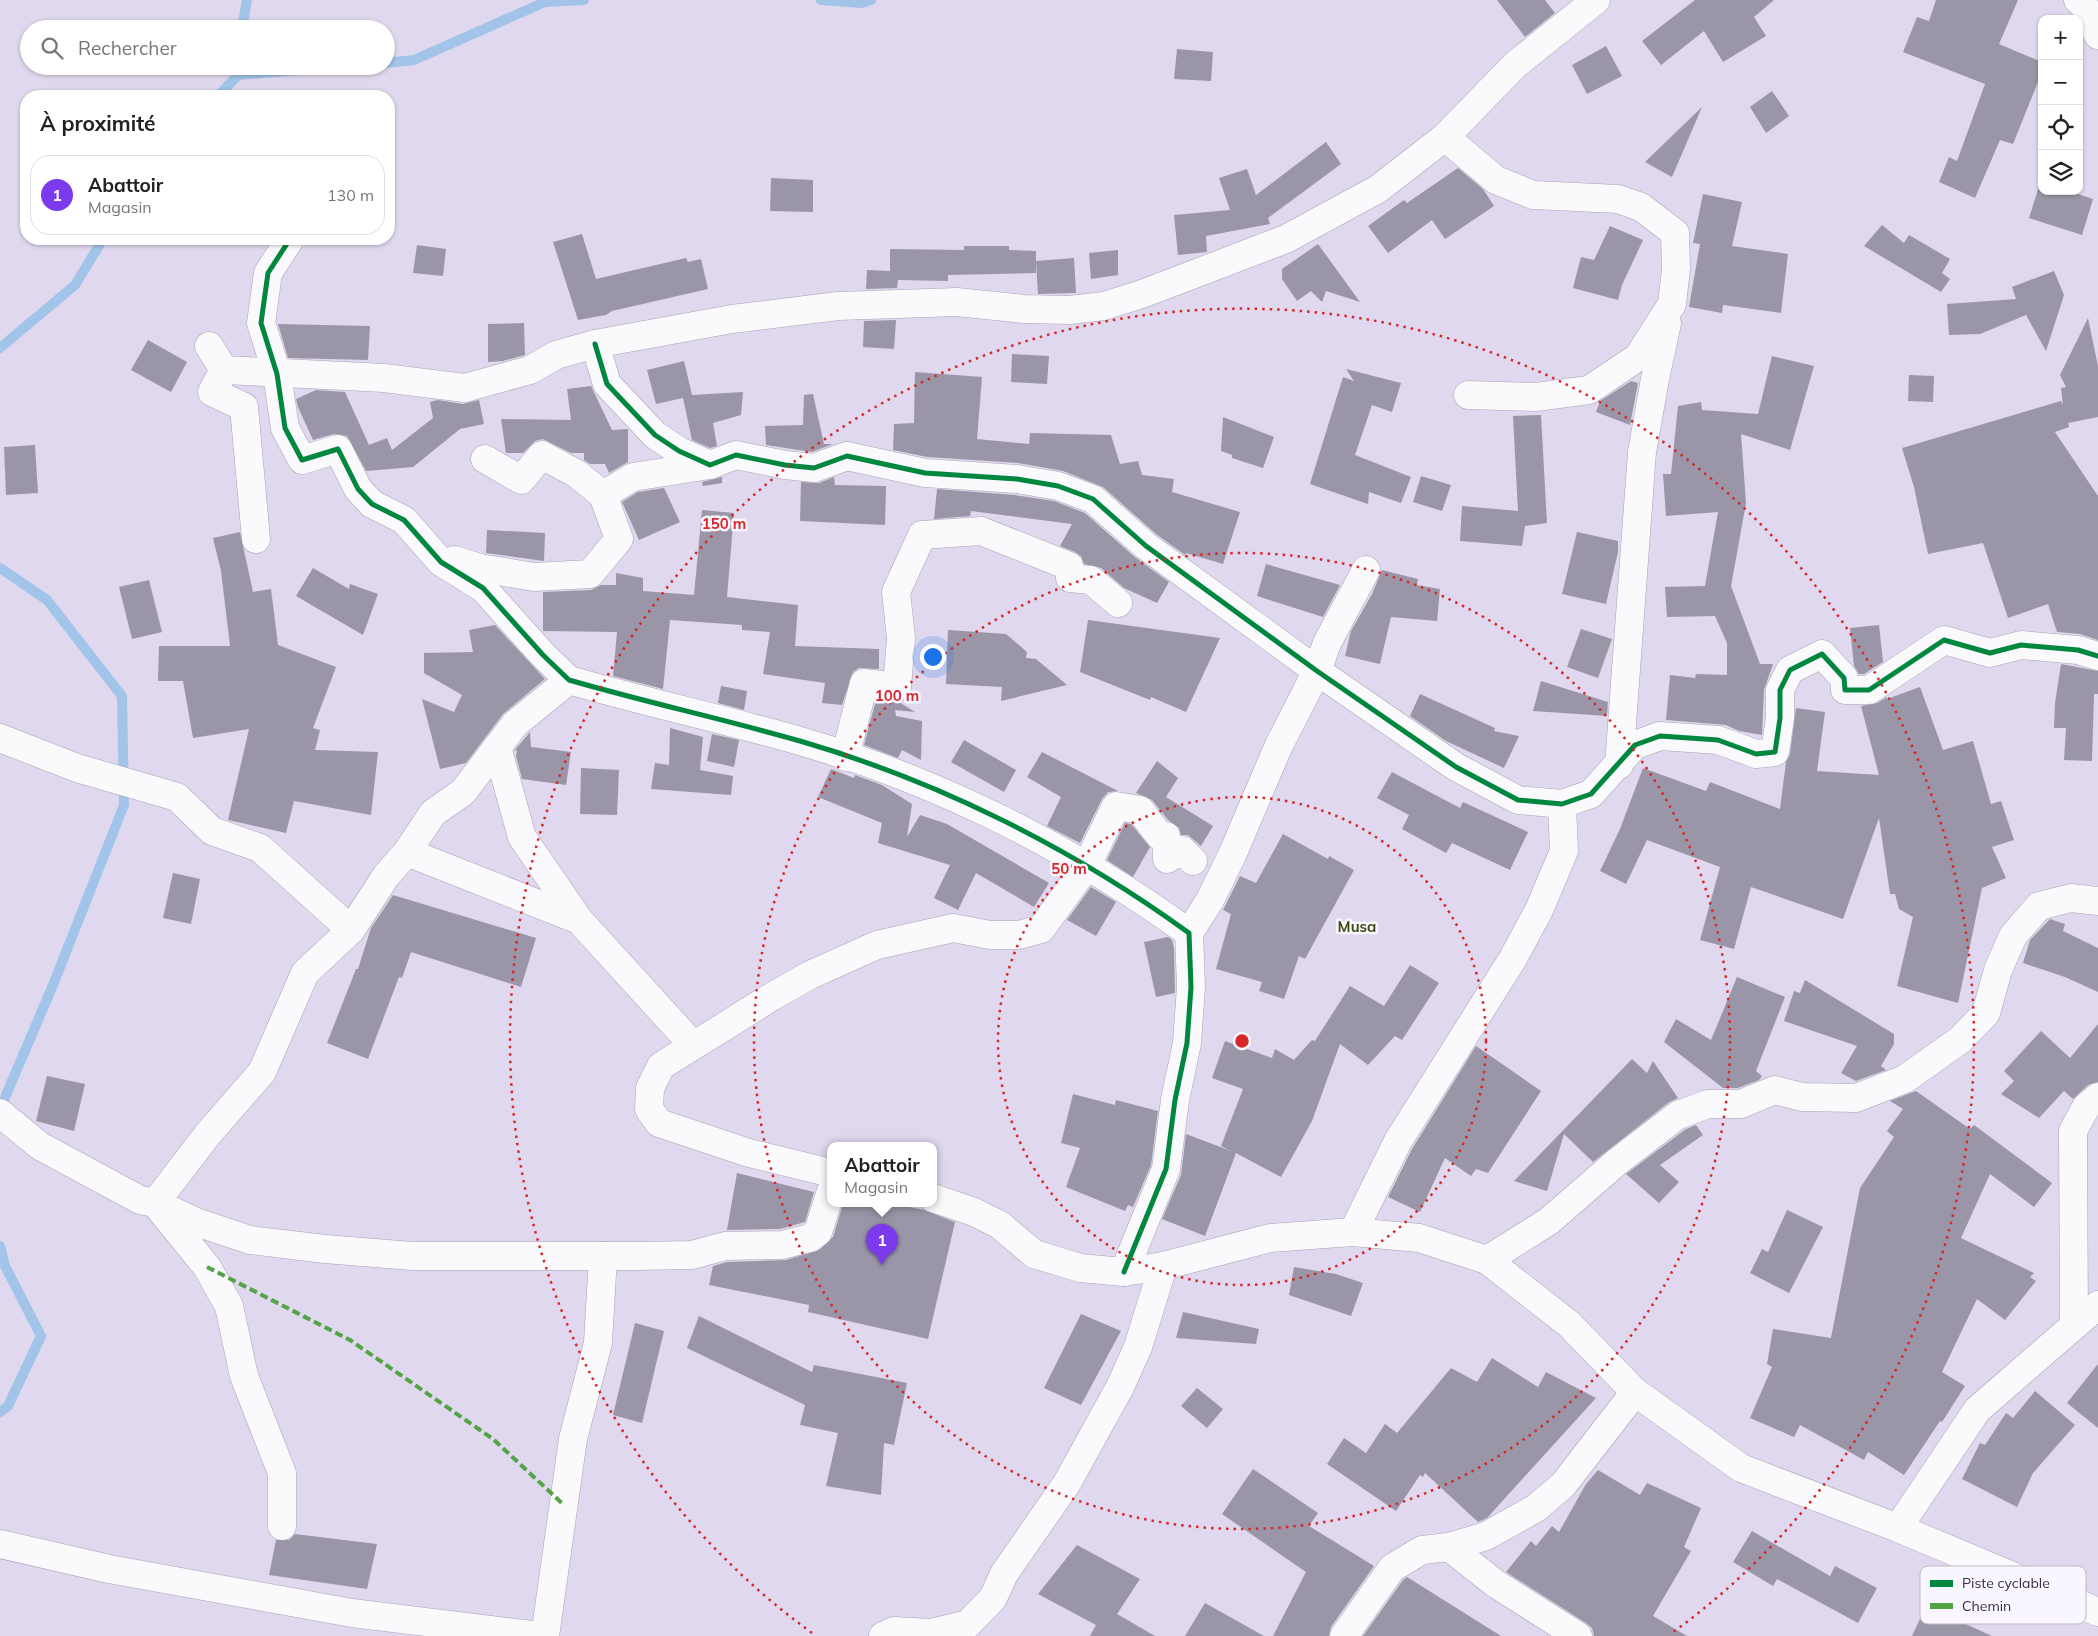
<!DOCTYPE html>
<html lang="fr">
<meta charset="utf-8">
<style>
:root{--surface:#fff;--page:#f6f6f6;--text:#222;--muted:#767676;--line:#e0e0e0;--accent:#7c3aed}
body{margin:0;font-family:Mulish,sans-serif;background:var(--page);color:var(--text)}
.controls{position:absolute;right:15px;top:15px;display:grid;overflow:hidden;border-radius:10px;box-shadow:0 1px 4px #0004}
.controls button{width:45px;height:45px;display:grid;place-items:center;padding:0;border:0;border-bottom:1px solid var(--line);background:var(--surface);color:var(--text);font:25px sans-serif}
.you{position:absolute;left:932px;top:656px;width:18px;height:18px;margin:-12px;border:4px solid #fff;border-radius:50%;background:#1a73e8;box-shadow:0 0 0 8px #1a73e833}
.badge{display:grid;place-items:center;width:32px;height:32px;border-radius:50%;background:var(--accent);color:#fff;font-size:16px;font-weight:700}
.pin{position:absolute;translate:-50% -41px;filter:drop-shadow(0 1px 2px #0008)}
.pin::after{content:'';position:absolute;top:26px;width:18px;height:15px;background:inherit;clip-path:polygon(0 0,100% 0,50% 100%)}
.popup{position:absolute;left:827px;top:1142px;width:110px;height:65px;box-sizing:border-box;display:grid;place-content:center;border-radius:10px;background:var(--surface);filter:drop-shadow(0 1px 4px #0005);font-size:16px;white-space:nowrap;color:var(--muted)}
.popup b{font-size:19px;color:var(--text)}
.popup::after{content:'';position:absolute;left:50%;top:100%;margin-left:-10px;border:10px solid transparent;border-top-color:var(--surface)}
.list{margin:0;padding:0;list-style:none}
h2{display:flex;justify-content:space-between;align-items:center;height:65px;margin:0;padding:0 20px;font-size:21px}
h2 small{font-size:16px;font-weight:400;color:var(--muted)}
.list li{display:grid;grid-template-columns:32px 1fr auto;gap:15px;align-items:center;box-sizing:border-box;height:80px;margin:0 10px 10px;padding:0 10px;border:1px solid var(--line);border-radius:20px}
.list b{display:block;font-size:19px;white-space:nowrap}
.list p{margin:0;font-size:16px;white-space:nowrap;color:var(--muted)}
.list em{font-size:16px;font-style:normal;color:var(--muted)}
.icon{flex:none;width:28px;height:28px;fill:none;stroke:currentColor;stroke-width:2;stroke-linecap:round;stroke-linejoin:round}
.map{position:relative;flex:none;width:2098px;height:1636px;overflow:hidden}
.search{position:absolute;background:var(--surface);box-shadow:0 1px 4px #0004;left:20px;top:20px;width:375px;height:55px;display:flex;align-items:center;gap:12px;box-sizing:border-box;padding:0 18px;border-radius:28px;color:var(--muted);font-size:19px}
.panel{position:absolute;background:var(--surface);box-shadow:0 1px 4px #0004;left:20px;top:90px;width:375px;height:155px;border-radius:20px}
.map>svg:first-child{display:block}
</style>
<div class="map">
<svg width="2098" height="1636" viewBox="0 0 2098 1636">
<rect width="100%" height="100%" fill="#e0d8ee"/>
<g fill="none" stroke-linecap="round" stroke-linejoin="round">
<g stroke="#a1c4e8" stroke-width="10">
<path d="M821 0 862 3 871 0"/>
<path d="M242 29 247 0"/>
<path d="M386 63 414 60 545 2 584 0"/>
<path d="M238 75 345 66"/>
<path d="M218 96 238 75V66"/>
<path d="M0 348 75 285 103 239"/>
<path d="M0 568 47 600 122 696 124 805 53 985 0 1109"/>
<path d="M0 1246 5 1266 41 1336 8 1406 0 1412"/>
</g>
</g>
<g fill="#9a96a8">
<path d="M1497 0H1545L1555 13 1525 37Z"/>
<path d="M1695 0H1774L1754 17 1766 36 1723 62 1704 31 1661 65 1642 41Z"/>
<path d="M1936 0H2018L1999 44 2042 62V72L2013 144 2000 140 1975 198 1939 182 1949 157 1957 161 1985 84 1903 52 1917 17 1929 21Z"/>
<path d="M1606 46 1622 76 1587 94 1572 65Z"/>
<path d="M1177 49 1213 52 1211 81 1174 79Z"/>
<path d="M1772 91 1789 116 1766 133 1750 107Z"/>
<path d="M1702 107 1672 177 1645 162Z"/>
<path d="M1326 142 1341 164 1268 218 1270 224 1206 236 1207 252 1178 255 1174 215 1230 210 1219 178 1247 169 1256 195Z"/>
<path d="M1458 168 1483 189 1494 206 1445 239 1432 220 1388 253 1368 226 1404 200 1407 203Z"/>
<path d="M771 178 813 180V212L770 211Z"/>
<path d="M2040 183 2042 191H2069L2093 199 2082 235 2029 218Z"/>
<path d="M1703 194 1742 202 1732 246 1788 254 1781 313 1723 305 1722 313 1689 307 1700 244 1693 243Z"/>
<path d="M1882 225 1904 243 1909 235 1950 259 1942 273 1950 279 1941 292 1864 246Z"/>
<path d="M1610 226 1643 240 1622 285 1618 300 1573 288 1581 257 1594 260Z"/>
<path d="M582 234 596 279 686 258 688 262 701 259 708 289 612 311 606 315 578 320 553 242Z"/>
<path d="M1318 244 1360 302 1326 291 1322 302 1311 291 1297 301 1282 279V269Z"/>
<path d="M417 245 446 249 443 276 413 273Z"/>
<path d="M964 246H1009V250L1036 251V273L948 275V281L898 280 897 288 866 289 867 270 890 271V249L964 250Z"/>
<path d="M1118 250V275L1091 279 1089 253Z"/>
<path d="M1074 258 1076 293 1038 294 1036 261Z"/>
<path d="M2054 271 2064 295 2046 351 2026 315 1980 334 1949 335 1947 304 2016 299 2012 287Z"/>
<path d="M2088 318 2098 366V417L2068 423 2069 427 2055 432 2098 496V640L2080 634 2057 632 2048 604 2008 618 1983 543 1928 554 1914 487 1902 448 2061 401 2063 405 2061 388 2066 387 2060 375Z"/>
<path d="M896 320 894 349 863 347 864 321Z"/>
<path d="M524 323 525 355 503 361 488 362V324Z"/>
<path d="M278 324 370 326 368 360 288 358Z"/>
<path d="M148 340 187 362 171 392 131 370Z"/>
<path d="M1012 354 1049 356 1047 384 1011 382Z"/>
<path d="M1772 356 1814 366 1790 450 1741 434 1746 503 1731 586 1760 664H1773L1764 690 1762 735 1739 731 1726 725 1666 720 1670 675 1695 678 1696 674 1727 675V643L1715 616 1667 617 1665 587 1705 586 1718 512 1666 516 1663 474H1671L1678 406 1701 402 1702 410 1758 414Z"/>
<path d="M684 361 692 395 743 392 741 415 713 423 717 446 710 448 692 440 683 398 656 404 647 370Z"/>
<path d="M1346 369 1401 383 1392 412 1372 405 1355 455 1411 477 1401 503 1369 492 1368 504 1310 484 1343 377 1354 381Z"/>
<path d="M915 372 982 377 977 439 1029 444 1030 433 1111 435 1120 464 1138 461 1142 475 1174 479 1172 492 1240 512 1223 564 1186 553 1185 555 1156 534 1103 487 1063 471 1018 463 927 457 893 450 894 424 914 423Z"/>
<path d="M1909 375 1934 376 1933 402 1908 401Z"/>
<path d="M1631 381 1638 383 1630 425 1596 412 1600 401Z"/>
<path d="M591 386 612 430 628 429V462L609 473 605 464H590L584 460V453H571L543 439 535 441 523 453H506L501 419 571 420 567 389Z"/>
<path d="M316 390 345 392 369 445 387 438 392 450 433 418 430 402 438 400 463 404 479 400 484 424 460 429 413 467 366 471 347 436 334 434 313 440 298 407 296 399Z"/>
<path d="M813 394 824 444H833L812 452 766 445 765 426 803 425 804 395Z"/>
<path d="M1541 415 1547 523 1525 526 1522 546 1460 541 1462 506 1518 511 1513 416Z"/>
<path d="M1223 417 1274 437 1263 468 1232 458V455L1221 451Z"/>
<path d="M35 445 38 493 6 495 4 447Z"/>
<path d="M1421 476 1451 485 1442 511 1413 502Z"/>
<path d="M722 477V483L703 486 702 482Z"/>
<path d="M834 477 835 485 886 486 885 525 800 521 801 482 819 483Z"/>
<path d="M664 488 680 522 639 540 622 502 638 492Z"/>
<path d="M937 489 1015 495 1054 501 1085 513 1136 558 1169 582 1157 603 1124 588 1101 568 1084 564 1081 556 1075 552 1060 546 1072 524 971 511 970 516 934 519Z"/>
<path d="M702 510 734 513 727 597 798 605 795 646 879 649V669L859 668 853 672 842 705 822 703 825 683 763 674 770 632 742 630V625L670 620 663 689 613 676 617 632 543 631V592L591 590 601 585H616V573L643 578V591L694 595Z"/>
<path d="M487 530 545 533 544 561 486 553Z"/>
<path d="M240 532 253 592 271 589 278 645 336 667 313 728 320 730 315 750 378 752 371 815 294 801 286 833 228 820 249 729 193 738 183 681H158L159 646H230L221 571 213 538Z"/>
<path d="M1577 532 1618 541V552L1606 604 1562 594Z"/>
<path d="M1266 564 1340 585 1323 617 1257 596Z"/>
<path d="M313 568 349 589 350 584 378 594 363 635 296 596Z"/>
<path d="M1382 570 1418 579 1417 585 1440 589 1437 621 1391 617 1380 664 1345 656 1351 631 1372 594Z"/>
<path d="M149 580 162 632 132 639 119 587Z"/>
<path d="M1088 620 1220 638 1186 712 1151 697 1150 700 1080 672Z"/>
<path d="M495 625 545 679 503 714 466 763 440 769 422 699 454 712 462 695 424 673V653L473 652 469 630Z"/>
<path d="M1879 625 1883 662 1864 674H1859L1854 666 1850 628Z"/>
<path d="M1581 629 1612 639 1598 678 1567 667Z"/>
<path d="M948 630 1006 634 1027 652 1026 658 1036 659 1067 685 1001 701 1002 687 946 684Z"/>
<path d="M2061 664 2098 671V694H2094L2092 761 2064 760 2066 728H2054L2055 703Z"/>
<path d="M1541 681 1608 702 1607 716 1533 711Z"/>
<path d="M721 686 747 691 744 710 718 703Z"/>
<path d="M1920 687 1943 750 1973 741 1991 804 2001 801 2014 840 1992 847 2006 878 1982 888 1958 1003 1897 986 1913 917 1899 909 1895 894H1890L1879 818 1843 919 1751 887 1734 949 1700 940 1720 867 1647 840 1626 884 1600 871 1620 829 1643 768 1706 791 1710 782 1780 809 1786 762 1790 754 1796 708 1825 712 1817 771 1879 775 1861 706 1877 703 1887 697V699Z"/>
<path d="M1420 694 1495 728 1494 731 1519 736 1504 768 1446 741 1410 716Z"/>
<path d="M876 700 899 702 915 712 895 710 896 716 922 721 921 760 902 750 898 758 864 745Z"/>
<path d="M670 728 703 737 700 770 733 776 731 795 651 789 655 763 669 765Z"/>
<path d="M530 732 531 747 571 752 566 785 522 779 516 756 517 750 514 751Z"/>
<path d="M712 734 739 740 734 767 707 761Z"/>
<path d="M964 740 1016 770 1004 792 951 762Z"/>
<path d="M1042 752 1118 791 1108 792 1102 799 1080 843 1047 826 1061 797 1027 777Z"/>
<path d="M1157 761 1178 778 1166 797 1213 826 1201 846 1188 835H1181L1179 828 1168 820 1152 800 1136 793Z"/>
<path d="M581 768 619 770 617 815 580 814Z"/>
<path d="M831 769 854 778 855 775 882 785 912 804 907 837 920 815 947 824 1049 883 1034 907 976 873 958 910 934 898 950 865 878 843 882 823 818 797Z"/>
<path d="M1392 772 1460 808 1463 802 1528 832 1510 870 1452 843 1446 853 1402 829 1409 815 1377 798Z"/>
<path d="M1125 823 1131 824 1150 847 1133 877 1107 860Z"/>
<path d="M1283 834 1328 859 1329 856 1354 870 1305 959 1299 956 1284 999 1259 991 1262 982 1216 969 1231 914 1223 910 1240 876 1256 883Z"/>
<path d="M173 873 200 879 191 924 163 918Z"/>
<path d="M1091 887 1116 902 1096 936 1067 920Z"/>
<path d="M393 895 536 938 521 987 411 952 402 978 399 977 368 1059 327 1043 356 969H358L371 928Z"/>
<path d="M2050 919 2065 924 2063 931 2098 948V992L2065 977 2023 963 2030 940Z"/>
<path d="M1168 937 1172 940 1174 948 1175 993 1156 997 1144 942Z"/>
<path d="M1410 965 1439 983 1402 1040 1395 1036 1368 1065 1340 1044 1312 1121 1281 1177 1236 1153 1205 1236 1162 1219 1181 1175 1186 1134 1231 1151 1221 1146 1243 1089 1212 1078 1225 1041 1272 1058 1275 1049 1294 1060 1312 1040 1315 1041 1350 986 1384 1006Z"/>
<path d="M1737 977 1785 997 1756 1071 1762 1076 1759 1080 1738 1088H1723L1664 1042 1676 1019 1711 1040Z"/>
<path d="M1805 980 1894 1034V1044L1881 1066 1886 1070 1856 1081 1841 1073 1857 1046 1784 1021 1794 991 1800 993Z"/>
<path d="M2098 1024V1082L2088 1085 2073 1099 2064 1091 2039 1118 2001 1094 2014 1081 2004 1071 2041 1031 2070 1058Z"/>
<path d="M1476 1046 1541 1091 1488 1173 1476 1169 1471 1176 1445 1158 1420 1212 1388 1197 1412 1149Z"/>
<path d="M1632 1059 1647 1073 1653 1061 1678 1098 1668 1103 1593 1162 1564 1134 1547 1191 1514 1181Z"/>
<path d="M47 1076 85 1084 74 1131 36 1121Z"/>
<path d="M1916 1091 1970 1129 1974 1125 2052 1183 2034 1207 1990 1174 1961 1238 2034 1273 2030 1277 2036 1281 2005 1320 1977 1299 1942 1372 1965 1386 1942 1422 1940 1421 1904 1475 1868 1452 1864 1460 1800 1425 1794 1437 1750 1418 1772 1367 1767 1364 1773 1329 1831 1338 1860 1188 1894 1137 1887 1131 1903 1109 1890 1101Z"/>
<path d="M1073 1094 1115 1105 1116 1100 1158 1111 1151 1165 1133 1207 1128 1205 1125 1211 1066 1187 1080 1148 1061 1143Z"/>
<path d="M1696 1125 1703 1135 1660 1165 1679 1182 1659 1203 1626 1174 1686 1129Z"/>
<path d="M737 1173 814 1192 805 1222 780 1229 727 1230Z"/>
<path d="M843 1204H895L924 1210 955 1222 928 1339 808 1312 809 1305 709 1285 713 1266 727 1262 786 1260 819 1250 833 1237Z"/>
<path d="M1787 1210 1823 1227 1789 1293 1750 1273 1762 1249 1768 1252Z"/>
<path d="M1294 1267 1336 1274 1363 1283 1351 1316 1289 1295Z"/>
<path d="M1183 1312 1259 1329 1256 1344 1176 1338Z"/>
<path d="M1081 1314 1121 1331 1081 1405 1044 1388Z"/>
<path d="M699 1316 812 1372 814 1365 907 1383 894 1445 884 1443 881 1495 826 1486 838 1433 800 1425 805 1405 687 1348Z"/>
<path d="M635 1323 664 1331 642 1423 613 1415Z"/>
<path d="M1492 1358 1538 1387 1546 1372 1596 1398 1487 1518 1478 1522 1425 1473 1423 1477 1420 1475 1396 1511 1327 1464 1344 1438 1366 1453 1385 1424 1397 1433 1451 1368 1477 1382Z"/>
<path d="M2098 1364V1428L2067 1403Z"/>
<path d="M1197 1388 1223 1409 1207 1428 1181 1406Z"/>
<path d="M2035 1391 2075 1425 2033 1473 2017 1507 1962 1479 1980 1443 1985 1445 2006 1413 2013 1418Z"/>
<path d="M1253 1469 1318 1513 1309 1526 1374 1566 1331 1627 1329 1636H1273L1306 1572 1222 1514Z"/>
<path d="M1598 1470 1640 1495 1647 1483 1701 1508 1684 1547 1691 1551 1653 1616 1687 1636H1594L1592 1628 1586 1623 1506 1572 1531 1541 1536 1546 1552 1526 1559 1532 1586 1484Z"/>
<path d="M1752 1531 1830 1576 1835 1566 1877 1588 1858 1623 1777 1579 1773 1586 1733 1562Z"/>
<path d="M295 1534 377 1544 367 1589 269 1575 276 1540H289Z"/>
<path d="M1077 1545 1140 1579 1117 1614 1155 1636H1090L1096 1625 1038 1594Z"/>
<path d="M1407 1577 1501 1636H1363L1403 1580Z"/>
<path d="M1205 1603 1264 1636H1185Z"/>
<path d="M1926 1606 1992 1636H1912Z"/>
</g>
<g fill="none" stroke-linecap="round" stroke-linejoin="round">
<g stroke="#a9a2b4" stroke-width="29">
<g id="minor">
<path d="M2078 0 2084 5 2098 35"/>
<path d="M1445 137 1496 180 1533 195 1618 199 1641 207 1675 233 1676 269 1672 304 1638 357 1589 390 1536 397 1468 395"/>
<path d="M290 239 268 273 261 323 277 374 285 428 302 460 338 449 358 489 372 504 404 520 441 562 483 588 543 655 569 680C645 702 723 719 800 741 938 781 1072 848 1189 933L1191 987 1187 1043 1175 1100 1166 1169 1124 1272"/>
<path d="M595 344 607 384 655 435 679 451 710 465 736 455 785 465 814 468 847 456 925 473 1017 479 1058 486 1093 499 1146 546 1317 671 1456 767 1518 800 1562 804 1591 794 1635 745 1660 736 1718 740 1756 754 1775 752 1780 718V690L1790 670 1822 654 1844 678 1845 690H1869L1944 640 1990 653 2021 645 2078 650 2098 656"/>
<path d="M209 346 224 370 384 378 465 388 530 370 556 355 595 344 732 319 838 306 957 302 1024 309 1069 310 1104 306 1142 294 1286 239 1378 189 1445 137 1515 65 1596 0"/>
<path d="M224 370 212 392 244 407 256 539"/>
<path d="M485 459 521 480 542 455 577 474 603 495"/>
<path d="M454 560 480 568 534 577 590 574 619 539 603 495 633 477 710 465"/>
<path d="M0 738 77 768 177 797 212 831 260 848 351 930"/>
<path d="M497 747 522 837 579 920"/>
<path d="M845 757 864 683 897 687 901 638 896 592 922 535 981 531 1069 566 1070 578 1091 580 1118 603"/>
<path d="M1619 765 1642 452 1655 379 1667 323"/>
<path d="M407 852 579 920 692 1044"/>
<path d="M1189 933 1210 900 1233 853 1279 745 1317 671 1327 643 1366 570"/>
<path d="M0 1113 40 1146 140 1200 155 1203 196 1222 250 1240 325 1249 412 1256H638L692 1255 725 1246 782 1245 810 1238 818 1232 831 1191"/>
<path d="M831 1173 749 1153 659 1123 649 1109 650 1088 661 1066 773 996 810 975 877 945 953 928 990 935H1019L1041 929 1086 867 1116 806 1140 810 1159 835 1166 836 1167 859 1182 850 1193 861"/>
<path d="M933 1198 974 1212 1000 1225 1034 1254 1080 1268 1124 1272 1163 1266 1270 1238 1353 1232 1419 1238 1487 1260 1569 1324 1635 1392 1741 1468 1898 1528 2098 1612"/>
<path d="M1353 1232 1398 1141 1512 960 1539 910 1564 851 1562 804"/>
<path d="M1487 1260 1549 1221 1618 1161 1678 1115 1708 1104H1741L1775 1090 1802 1097 1856 1098 1905 1079 1960 1040 1986 1013 1998 970 2013 936 2039 906 2071 898 2098 901"/>
<path d="M2074 1326 2073 1131 2086 1107 2098 1097"/>
<path d="M282 1526V1473L244 1376 229 1306 207 1267 155 1203 208 1134 262 1072 305 973 351 930 386 876 407 852 433 813 463 792 515 724 569 680"/>
<path d="M1898 1528 1977 1410 2098 1305"/>
<path d="M0 1544 109 1569 352 1613 540 1636"/>
<path d="M1449 1547 1496 1584 1578 1636"/>
<path d="M545 1636 573 1439 598 1343 603 1256"/>
<path d="M883 1636 894 1631 931 1633 968 1624 993 1598 1004 1574 1067 1483 1120 1387 1138 1347 1163 1266"/>
<path d="M1344 1636 1392 1568 1422 1550 1449 1547 1486 1536 1536 1508 1563 1485 1635 1392"/>
</g>
</g>
<use href="#minor" stroke="#faf9fc" stroke-width="28"/>
<path stroke="#52a445" stroke-width="4" stroke-dasharray="8 4" stroke-linecap="butt" d="M207 1267 350 1340 493 1439 564 1505"/>
<g stroke="#f9f6ff" stroke-width="8">
<g id="cycleway">
<path d="M290 239 268 273 261 323 277 374 285 428 302 460 338 449 358 489 372 504 404 520 441 562 483 588 543 655 569 680C645 702 723 719 800 741 938 781 1072 848 1189 933L1191 987 1187 1043 1175 1100 1166 1169 1124 1272"/>
<path d="M595 344 607 384 655 435 679 451 710 465 736 455 785 465 814 468 847 456 925 473 1017 479 1058 486 1093 499 1146 546 1317 671 1456 767 1518 800 1562 804 1591 794 1635 745 1660 736 1718 740 1756 754 1775 752 1780 718V690L1790 670 1822 654 1844 678 1845 690H1869L1944 640 1990 653 2021 645 2078 650 2098 656"/>
</g>
</g>
<use href="#cycleway" stroke="#00873e" stroke-width="5"/>
</g>
<g fill="none" stroke="#d62828" stroke-width="2.5" stroke-dasharray="2.5 5">
<circle cx="1242" cy="1041" r="244"/>
<circle cx="1242" cy="1041" r="488"/>
<path d="M812 1633A732 732 0 1 1 1672 1633"/>
</g>
<g text-anchor="middle" stroke-width="5" stroke-linejoin="round" paint-order="stroke">
<g font-size="15" font-weight="bold" fill="#3c4a13" stroke="#f9f6ff">
<text x="1357" y="932">Musa</text>
</g>
</g>
<rect x="1920" y="1566" width="166" height="58" rx="8" fill="#f9f6ff" stroke="#beb9c4" stroke-width="1"/>
<rect x="1930" y="1580" width="23" height="7" fill="#00873e"/>
<rect x="1930" y="1603" width="23" height="6" fill="#52a445"/>
<g font-size="14" fill="#332c3c">
<text x="1962" y="1588">Piste cyclable</text>
<text x="1962" y="1611">Chemin</text>
</g>
<circle cx="1242" cy="1041" r="8" fill="#d62828" stroke="#f9f6ff" stroke-width="2.5"/>
<g font-size="15" text-anchor="middle" font-weight="bold" fill="#d62828" stroke="#f9f6ff" stroke-width="5" stroke-linejoin="round" paint-order="stroke">
<text x="724" y="529">150 m</text>
<text x="897" y="701">100 m</text>
<text x="1069" y="874">50 m</text>
</g>
</svg>
<div class="controls">
<button>+</button>
<button>−</button>
<button><svg class="icon" aria-label="locate" viewBox="0 0 24 24"><circle cx="12" cy="12" r="6"/><path d="M12 2v4M12 18v4M2 12h4M18 12h4"/></svg></button>
<button><svg class="icon" aria-label="layers" viewBox="0 0 24 24"><path d="M12 4l9 5-9 5-9-5zM3 14l9 5 9-5"/></svg></button>
</div>
<div class="you"></div>
<div class="pin badge" style="left:882px;top:1265px">1</div>
<div class="popup"><b>Abattoir</b>Magasin</div>
<div class="search"><svg class="icon" aria-label="search" viewBox="0 0 24 24"><circle cx="10" cy="10" r="6"/><path d="M15 15l6 6"/></svg>Rechercher</div>
<section class="panel">
<h2>À proximité<small></small></h2>
<ul class="list">
<li><span class="badge">1</span><div><b>Abattoir</b><p>Magasin</p></div><em>130 m</em></li>
</ul>
</section>
</div>
